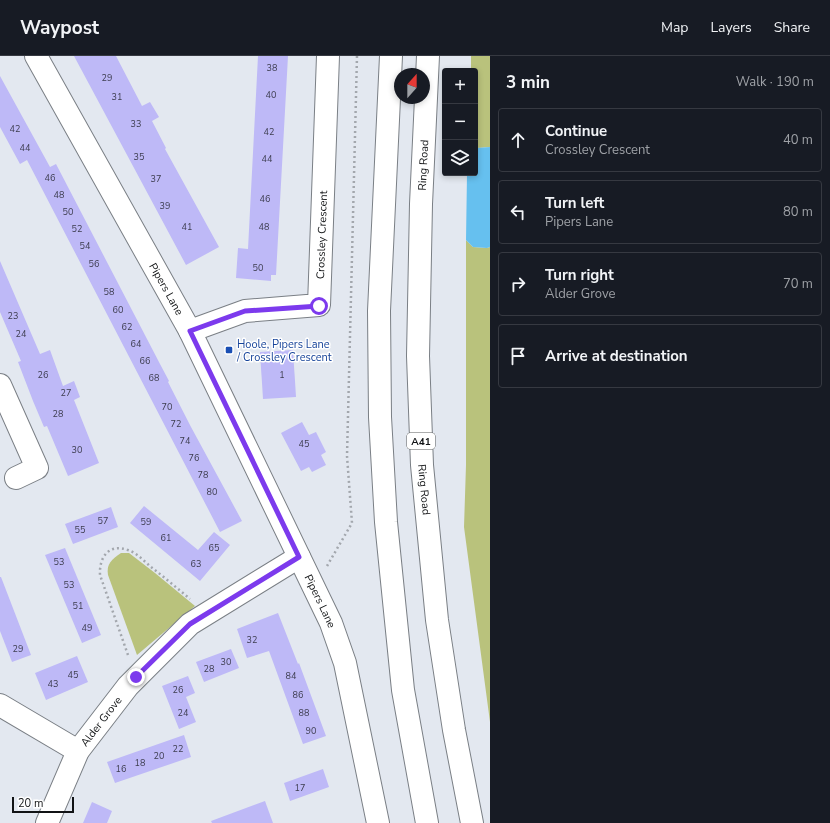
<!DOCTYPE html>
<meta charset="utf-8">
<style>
:root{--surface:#171b24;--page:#242831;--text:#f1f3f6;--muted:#9ea1a6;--line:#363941}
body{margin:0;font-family:"Nunito Sans",sans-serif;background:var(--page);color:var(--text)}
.controls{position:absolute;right:12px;top:12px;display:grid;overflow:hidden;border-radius:4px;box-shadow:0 2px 6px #0003}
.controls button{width:36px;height:36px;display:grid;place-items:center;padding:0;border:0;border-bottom:1px solid var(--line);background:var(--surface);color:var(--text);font:20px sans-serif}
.compass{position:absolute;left:394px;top:12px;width:36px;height:36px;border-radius:50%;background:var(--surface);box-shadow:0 2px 6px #0003;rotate:21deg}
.scale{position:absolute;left:12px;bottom:10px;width:62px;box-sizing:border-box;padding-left:4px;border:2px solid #111315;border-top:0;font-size:11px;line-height:14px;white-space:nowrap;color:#111315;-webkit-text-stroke:3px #fff;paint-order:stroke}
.stop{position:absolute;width:12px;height:12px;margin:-9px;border:3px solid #7c3aed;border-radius:50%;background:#fff}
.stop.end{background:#7c3aed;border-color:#fff;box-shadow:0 1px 4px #0008}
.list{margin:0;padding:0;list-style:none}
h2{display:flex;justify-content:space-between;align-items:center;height:52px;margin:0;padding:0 16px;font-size:17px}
h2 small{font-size:13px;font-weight:400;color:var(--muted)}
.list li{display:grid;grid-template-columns:26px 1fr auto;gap:12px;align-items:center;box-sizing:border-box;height:64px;margin:0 8px 8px;padding:0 8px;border:1px solid var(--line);border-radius:4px}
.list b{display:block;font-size:15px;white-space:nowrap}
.list p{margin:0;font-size:13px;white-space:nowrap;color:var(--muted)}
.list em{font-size:13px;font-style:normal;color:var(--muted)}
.icon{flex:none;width:22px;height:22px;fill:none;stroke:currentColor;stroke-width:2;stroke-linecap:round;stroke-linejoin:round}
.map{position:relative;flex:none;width:490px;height:767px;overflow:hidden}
header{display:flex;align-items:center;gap:24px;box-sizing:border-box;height:56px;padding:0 20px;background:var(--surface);border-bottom:1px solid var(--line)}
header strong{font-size:19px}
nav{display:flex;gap:22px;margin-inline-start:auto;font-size:14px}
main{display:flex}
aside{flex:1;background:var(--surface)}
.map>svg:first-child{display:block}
</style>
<header>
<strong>Waypost</strong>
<nav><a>Map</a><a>Layers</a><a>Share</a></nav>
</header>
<main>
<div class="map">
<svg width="490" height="767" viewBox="0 0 490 767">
<rect width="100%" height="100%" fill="#e3e8f0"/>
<g fill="#b9c27c">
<path d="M471 0H490V91L477 92 475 96V15H471Z"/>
<path d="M466 184 473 191 487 192 490 191V666L464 471 466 409Z"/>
<path d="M121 497H129L155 517 195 550 137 599 108 519C106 508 112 503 121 497Z"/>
</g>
<path fill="#66c0ef" d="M490 91V191L487 192 473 191 466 184 467 118 475 117V96L477 92Z"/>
<g fill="#beb9f7">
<path d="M74 0H116L142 50 150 46 159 61 152 65 166 92 165 93 219 191 186 209Z"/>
<path d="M258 0H288L276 219H271V225L236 222 238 192 248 193Z"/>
<path d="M0 20 50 111 56 108 160 308 169 325 168 326 191 371 242 465 220 476 27 104 20 108 0 71Z"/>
<path d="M0 205 40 298 50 294 63 330 74 325 80 341 74 344 99 407 68 420 47 370 44 371 33 345 18 306 21 305 0 256Z"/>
<path d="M293 294 296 341 263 343 260 296Z"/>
<path d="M302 366 309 379 316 376 326 396 321 399 326 409 312 416 309 411 301 415 281 377Z"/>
<path d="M144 450 198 494 214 476 230 489 200 525 130 467Z"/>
<path d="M111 451 118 471 73 488 65 468Z"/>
<path d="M65 492 101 579 82 587 45 499Z"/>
<path d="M0 521H1L31 599 12 606 0 575Z"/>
<path d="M278 557 298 608 299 607 326 680 303 688 269 595 247 602 237 573Z"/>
<path d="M231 593 239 612 204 626 196 606Z"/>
<path d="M77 600 88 626 46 644 35 617Z"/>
<path d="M188 620 195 637 186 641 196 666 179 673 162 630Z"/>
<path d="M184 679 191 701 115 727 107 706Z"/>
<path d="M323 713 329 731 290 745 284 727Z"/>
<path d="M265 745 273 767H212L211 765Z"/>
<path d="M92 746 112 755 107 767H83Z"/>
</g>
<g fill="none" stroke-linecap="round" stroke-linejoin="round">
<g stroke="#7a7f85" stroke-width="24">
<g id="minor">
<path id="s1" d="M36 0 190 275 331 567 345 607 378 767"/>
<path id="s2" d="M190 275 245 255 319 249 328 0"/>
<path d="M0 329 37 412 16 422"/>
<path d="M0 649 78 695"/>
<path id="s3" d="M47 767 78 695 128 630 190 568 299 501"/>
</g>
</g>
<g stroke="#7a7f85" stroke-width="24">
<g id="trunk">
<path d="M391 0 379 255 380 361 386 466 403 634 427 767"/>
<path id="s4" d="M428 0 421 148 418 300 422 409 437 564 454 674 472 767"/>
</g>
</g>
<g stroke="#a3a7ad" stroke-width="2.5" stroke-dasharray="2 3" stroke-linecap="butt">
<path d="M327 510 352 467 347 400 357 0"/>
<path d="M128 599 100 519C99 501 109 487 128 494 137 497 144 505 151 511 164 521 177 532 190 543"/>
</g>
<use href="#minor" stroke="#fff" stroke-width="22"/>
<use href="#trunk" stroke="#fff" stroke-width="22"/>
</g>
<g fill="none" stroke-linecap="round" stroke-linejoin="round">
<path stroke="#7c3aed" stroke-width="5" d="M136 621 190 568 299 501 190 275 245 255 319 250"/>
</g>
<rect fill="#1a4fb4" stroke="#fff" stroke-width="1.5" x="225" y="290" width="8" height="8" rx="2"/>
<g text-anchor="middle" stroke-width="3" stroke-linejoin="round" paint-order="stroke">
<g font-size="9" fill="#3c3c4e">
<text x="272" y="15">38</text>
<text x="107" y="25">29</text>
<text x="271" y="42">40</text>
<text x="117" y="44">31</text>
<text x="136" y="71">33</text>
<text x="15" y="76">42</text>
<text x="269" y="79">42</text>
<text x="25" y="95">44</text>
<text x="139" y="104">35</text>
<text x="267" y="106">44</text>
<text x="50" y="125">46</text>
<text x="156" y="126">37</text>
<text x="59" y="142">48</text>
<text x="265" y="146">46</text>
<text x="165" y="153">39</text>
<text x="68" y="159">50</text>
<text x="187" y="174">41</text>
<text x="264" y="174">48</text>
<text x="77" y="176">52</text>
<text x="85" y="193">54</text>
<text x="94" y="211">56</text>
<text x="258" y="215">50</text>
<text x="109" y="239">58</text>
<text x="118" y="257">60</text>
<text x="13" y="263">23</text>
<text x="127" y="274">62</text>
<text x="21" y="281">24</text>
<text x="136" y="291">64</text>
<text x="145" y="308">66</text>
<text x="43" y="322">26</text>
<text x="282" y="322">1</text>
<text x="154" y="325">68</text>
<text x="66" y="340">27</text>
<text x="167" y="354">70</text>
<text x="58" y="361">28</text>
<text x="176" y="371">72</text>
<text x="185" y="388">74</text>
<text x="304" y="391">45</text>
<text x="77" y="397">30</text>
<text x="194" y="405">76</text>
<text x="203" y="422">78</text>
<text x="212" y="439">80</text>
<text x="103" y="468">57</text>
<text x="146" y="469">59</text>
<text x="80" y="477">55</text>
<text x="166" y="485">61</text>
<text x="214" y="495">65</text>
<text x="59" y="509">53</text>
<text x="196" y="511">63</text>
<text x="69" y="532">53</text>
<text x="78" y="553">51</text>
<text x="87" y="575">49</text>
<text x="252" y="587">32</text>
<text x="18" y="596">29</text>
<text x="226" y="609">30</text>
<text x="209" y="616">28</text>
<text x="73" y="622">45</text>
<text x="291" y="623">84</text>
<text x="53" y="631">43</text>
<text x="178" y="637">26</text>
<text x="298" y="642">86</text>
<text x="183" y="660">24</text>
<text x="304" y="660">88</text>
<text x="311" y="678">90</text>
<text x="178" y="696">22</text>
<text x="159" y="703">20</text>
<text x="140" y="710">18</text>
<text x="121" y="716">16</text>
<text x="300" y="735">17</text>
</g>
<rect fill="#fff" stroke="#585a5b" stroke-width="1" x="407" y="377" width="28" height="16" rx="3"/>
<g font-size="10" font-weight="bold" fill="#111315">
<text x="421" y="389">A41</text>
</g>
<g font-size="11" fill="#111315" stroke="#fff">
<text transform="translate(423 109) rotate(-87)" y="4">Ring Road</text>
<text dy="4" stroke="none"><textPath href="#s2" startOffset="203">Crossley Crescent</textPath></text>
<text dy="4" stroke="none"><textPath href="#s1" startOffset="267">Pipers Lane</textPath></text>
<text dy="4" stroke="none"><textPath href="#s4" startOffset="434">Ring Road</textPath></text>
<text dy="4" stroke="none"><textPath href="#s1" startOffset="615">Pipers Lane</textPath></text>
<text dy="4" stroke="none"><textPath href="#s3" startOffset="116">Alder Grove</textPath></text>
</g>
<g font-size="11" fill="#164399" stroke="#fff" text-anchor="start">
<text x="237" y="292">Hoole, Pipers Lane<tspan x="237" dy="13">/ Crossley Crescent</tspan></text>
</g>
</g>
</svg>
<div class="controls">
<button>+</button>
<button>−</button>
<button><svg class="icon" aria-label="layers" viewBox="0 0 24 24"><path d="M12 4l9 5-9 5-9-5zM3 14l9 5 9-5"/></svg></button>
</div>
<svg class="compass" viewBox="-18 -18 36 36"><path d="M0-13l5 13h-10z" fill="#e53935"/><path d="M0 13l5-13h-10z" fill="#9ea1a6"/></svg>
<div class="scale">20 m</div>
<div class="stop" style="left:319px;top:250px"></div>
<div class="stop end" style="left:136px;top:621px"></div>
</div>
<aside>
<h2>3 min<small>Walk · 190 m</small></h2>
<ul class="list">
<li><svg class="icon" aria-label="ahead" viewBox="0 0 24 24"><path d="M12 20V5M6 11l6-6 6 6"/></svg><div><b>Continue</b><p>Crossley Crescent</p></div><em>40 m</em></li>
<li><svg class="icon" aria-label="left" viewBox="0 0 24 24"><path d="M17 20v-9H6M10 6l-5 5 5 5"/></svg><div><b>Turn left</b><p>Pipers Lane</p></div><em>80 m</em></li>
<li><svg class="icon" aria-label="right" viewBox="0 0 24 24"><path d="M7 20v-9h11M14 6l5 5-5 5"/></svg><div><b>Turn right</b><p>Alder Grove</p></div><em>70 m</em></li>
<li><svg class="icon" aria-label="arrive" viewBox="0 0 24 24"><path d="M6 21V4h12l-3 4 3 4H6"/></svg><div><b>Arrive at destination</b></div></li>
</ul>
</aside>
</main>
